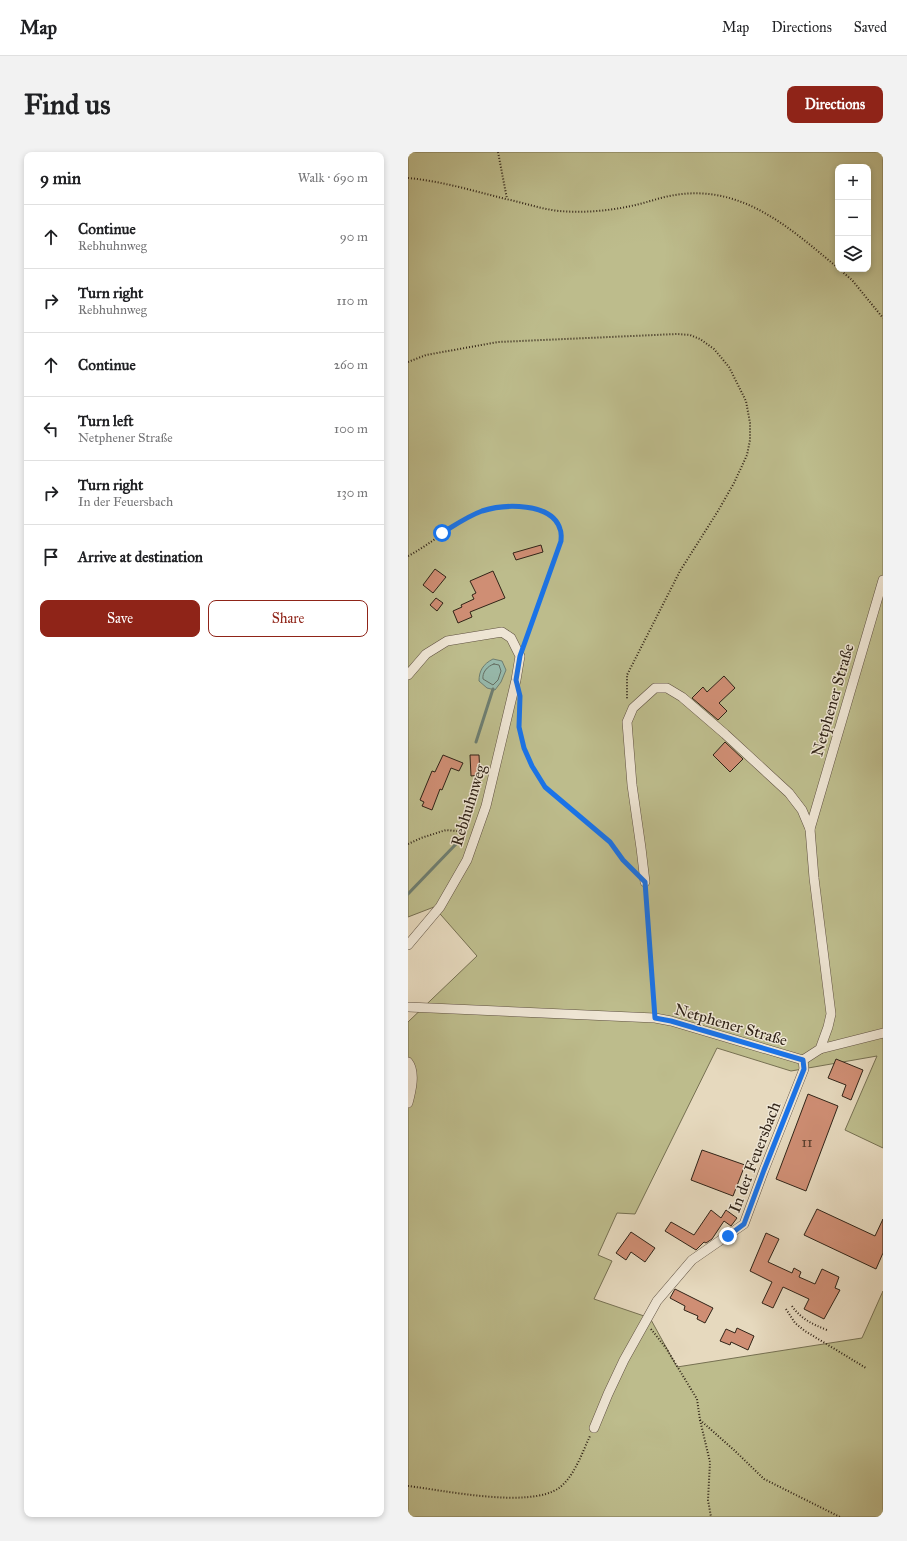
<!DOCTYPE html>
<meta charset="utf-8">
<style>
:root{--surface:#fff;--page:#f2f2f2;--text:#202124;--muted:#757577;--line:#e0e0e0;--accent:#8f2418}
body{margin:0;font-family:"IM FELL Great Primer",serif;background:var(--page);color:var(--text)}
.controls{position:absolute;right:12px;top:12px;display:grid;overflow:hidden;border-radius:8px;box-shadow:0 2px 6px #0003}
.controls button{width:36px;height:36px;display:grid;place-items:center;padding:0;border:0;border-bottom:1px solid var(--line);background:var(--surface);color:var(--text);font:20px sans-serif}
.stop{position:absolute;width:12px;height:12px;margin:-9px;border:3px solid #1a73e8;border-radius:50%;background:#fff}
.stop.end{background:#1a73e8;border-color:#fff;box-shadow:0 1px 4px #0008}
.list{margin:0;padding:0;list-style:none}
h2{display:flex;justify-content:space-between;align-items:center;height:52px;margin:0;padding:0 16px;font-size:17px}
h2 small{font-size:13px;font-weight:400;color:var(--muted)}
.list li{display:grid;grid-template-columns:26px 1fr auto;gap:12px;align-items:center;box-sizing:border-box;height:64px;padding:0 16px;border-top:1px solid var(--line)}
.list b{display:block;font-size:15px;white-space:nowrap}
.list p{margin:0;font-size:13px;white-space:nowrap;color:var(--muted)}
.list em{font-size:13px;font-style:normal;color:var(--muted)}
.actions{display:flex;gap:8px;padding:12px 16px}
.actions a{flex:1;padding:9px 0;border:1px solid var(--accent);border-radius:8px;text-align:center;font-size:14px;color:var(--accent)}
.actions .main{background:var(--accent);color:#fff}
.icon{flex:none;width:22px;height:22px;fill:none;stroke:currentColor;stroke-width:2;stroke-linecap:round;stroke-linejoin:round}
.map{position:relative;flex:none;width:475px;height:1365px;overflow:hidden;border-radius:8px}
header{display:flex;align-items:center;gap:24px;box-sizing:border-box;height:56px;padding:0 20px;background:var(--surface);border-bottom:1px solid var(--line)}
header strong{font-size:19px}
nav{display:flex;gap:22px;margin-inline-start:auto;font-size:14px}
.intro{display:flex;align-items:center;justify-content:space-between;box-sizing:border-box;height:96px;padding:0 24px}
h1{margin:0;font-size:28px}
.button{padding:10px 18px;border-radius:8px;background:var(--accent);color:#fff;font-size:14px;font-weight:700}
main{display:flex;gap:24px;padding:0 24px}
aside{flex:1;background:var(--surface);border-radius:8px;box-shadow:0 2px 6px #0003}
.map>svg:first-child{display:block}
</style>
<header>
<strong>Map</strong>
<nav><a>Map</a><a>Directions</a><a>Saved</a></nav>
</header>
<div class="intro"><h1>Find us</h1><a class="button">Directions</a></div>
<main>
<aside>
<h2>9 min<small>Walk · 690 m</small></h2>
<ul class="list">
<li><svg class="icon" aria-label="ahead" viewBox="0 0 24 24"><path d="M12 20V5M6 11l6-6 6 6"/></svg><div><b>Continue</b><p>Rebhuhnweg</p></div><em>90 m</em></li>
<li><svg class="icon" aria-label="right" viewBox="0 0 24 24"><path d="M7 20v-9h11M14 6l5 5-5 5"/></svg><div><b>Turn right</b><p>Rebhuhnweg</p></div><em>110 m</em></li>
<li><svg class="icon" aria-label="ahead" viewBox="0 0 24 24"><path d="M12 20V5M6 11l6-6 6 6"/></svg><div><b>Continue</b></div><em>260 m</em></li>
<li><svg class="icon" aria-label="left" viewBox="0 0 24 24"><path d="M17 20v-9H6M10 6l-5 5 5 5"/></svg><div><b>Turn left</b><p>Netphener Straße</p></div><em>100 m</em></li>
<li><svg class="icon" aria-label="right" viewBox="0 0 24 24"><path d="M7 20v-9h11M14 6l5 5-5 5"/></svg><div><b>Turn right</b><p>In der Feuersbach</p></div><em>130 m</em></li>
<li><svg class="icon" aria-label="arrive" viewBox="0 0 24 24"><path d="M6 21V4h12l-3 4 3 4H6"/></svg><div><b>Arrive at destination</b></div></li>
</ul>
<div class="actions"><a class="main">Save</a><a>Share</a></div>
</aside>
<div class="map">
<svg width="475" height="1365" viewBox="0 0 475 1365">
<rect width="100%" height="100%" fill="#e6d9be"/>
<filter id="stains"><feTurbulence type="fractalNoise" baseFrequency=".005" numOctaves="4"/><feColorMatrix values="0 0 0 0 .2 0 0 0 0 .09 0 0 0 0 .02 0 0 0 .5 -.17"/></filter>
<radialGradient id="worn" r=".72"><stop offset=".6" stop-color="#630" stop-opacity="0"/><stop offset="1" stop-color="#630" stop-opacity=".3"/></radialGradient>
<path fill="#bdbc8c" stroke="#767052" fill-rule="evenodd" d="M0 0H475V996L437 978 469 904 383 919 309 896 227 1062 209 1061 190 1103 204 1109 186 1147 242 1166 269 1215 454 1186 475 1139V1365H0V870L69 804 26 755 0 765ZM430 15H460V117H430Z"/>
<path fill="#97baad" stroke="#6e7e71" d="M85 507 94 509 98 518 93 530 87 538 79 536 71 529C71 519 75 512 85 507Z"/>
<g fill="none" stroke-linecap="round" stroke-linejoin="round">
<path stroke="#646e62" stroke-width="1" d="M86 512 91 513 93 519 90 528 85 533 75 527C74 521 79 514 86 512Z"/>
<g stroke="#6e7e71" stroke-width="3">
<path d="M68 590 85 537"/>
<path d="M0 742 49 691"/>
</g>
</g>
<g fill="#cf8e74" stroke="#302317">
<path d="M133 393 135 400 108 408 105 401Z"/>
<path d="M27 417 38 425 25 441 15 433Z"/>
<path d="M85 419 97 446 62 460 64 465 50 471 45 459 54 455 53 453 66 447 64 443 68 441 62 429Z"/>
<path d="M28 446 35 451 29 459 22 453Z"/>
<path d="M316 524 327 536 311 551 319 559 310 568 284 546 295 535 299 540Z"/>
<path d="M317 590 335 607 322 620 305 603Z"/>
<path d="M35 603 55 611 51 619 43 616 34 638 32 637 24 658 14 654 16 650 12 648 24 619 27 620Z"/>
<path d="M62 603H71L72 623 63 624Z"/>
<path d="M428 907 455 918 443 948 434 944 438 933 420 926Z"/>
<path d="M400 942 430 954 398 1039 368 1027Z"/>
<path d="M294 998 337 1013 325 1044 283 1028Z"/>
<path d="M409 1057 467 1084 475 1067V1101L468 1117 396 1083Z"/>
<path d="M303 1058 313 1066 318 1058 329 1066 323 1074 316 1069 304 1087 298 1091 296 1090 288 1098 257 1079 263 1070 286 1083Z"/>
<path d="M223 1080 247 1096 237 1110 223 1100 218 1108 208 1101Z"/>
<path d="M358 1081 371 1087 360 1110 384 1121 386 1116 393 1120 391 1125 407 1132 414 1117 431 1125 427 1136 432 1138 416 1167 396 1157 401 1147 375 1135 365 1156 354 1151 364 1130 342 1119Z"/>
<path d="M267 1137 305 1156 297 1171 289 1167 290 1164 276 1158 277 1154 262 1146Z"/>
<path d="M329 1176 346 1184 340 1198 323 1190 322 1193 312 1189 318 1177 327 1181Z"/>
</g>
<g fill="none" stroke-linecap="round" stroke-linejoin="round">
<g stroke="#5e5041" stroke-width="10">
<g id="street">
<path d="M0 523 18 502 39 489 94 480 103 486 112 504 108 528 78 654 59 708 32 755 0 793"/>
<path d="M237 730 233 696 224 633 219 570 225 556 247 536H259L274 545 317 582 381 641 394 658 402 677"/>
<path d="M0 855 247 866 263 869 395 908 412 897 420 875 423 862 406 726 402 677 475 428"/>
<path d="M412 897 475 881"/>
<path d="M0 910C8 920 3 940 0 951"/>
<path d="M186 1276 200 1242 216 1208 249 1149 284 1108 336 1072 356 1018 396 917 395 908"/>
</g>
</g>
<g stroke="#302317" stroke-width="2" stroke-dasharray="1 2" stroke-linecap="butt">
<path d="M90 0 99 47"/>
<path d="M0 26C33 29 66 39 98 47 116 51 133 57 151 59 175 61 200 59 223 54 238 51 253 45 267 43 334 32 382 76 430 116"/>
<path d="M431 117 444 128 475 166"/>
<path d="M0 210 18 203 90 190 269 182 282 183 292 187 306 197 321 215 338 249 342 271V288L339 303 326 331 310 359 272 419 219 523V548"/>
<path d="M0 404C36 385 53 360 97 355 110 354 122 354 133 359 148 364 153 374 153 389L116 493"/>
<path d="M112 557 111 575 116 596 124 614 137 635 202 690 215 708 226 719"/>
<path d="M0 692 13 686 38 678 60 680"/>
<path d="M237 737 246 857"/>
<path d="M384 1154C393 1167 404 1172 419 1178"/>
<path d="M378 1157 387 1171 397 1179 458 1216"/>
<path d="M243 1177 258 1196 289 1247 292 1268 326 1298 356 1327 432 1365"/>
<path d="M292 1268 302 1310 300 1348 303 1365"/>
<path d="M0 1334C35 1338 121 1357 151 1336 166 1325 174 1301 182 1284"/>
</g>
<use href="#street" stroke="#efe6d5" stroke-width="9"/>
</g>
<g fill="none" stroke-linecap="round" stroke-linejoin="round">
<path stroke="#1a73e8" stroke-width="5" d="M34 381C47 373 60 364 74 359 96 352 144 350 152 377 154 381 153 385 153 389L112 504 108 528 112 544 111 575 116 596 124 614 137 635 202 690 215 708 237 730 247 866 263 869 395 908 396 917 356 1018 336 1072 320 1084"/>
</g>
<g text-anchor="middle" stroke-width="3" stroke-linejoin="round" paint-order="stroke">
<g font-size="14" fill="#583e2e">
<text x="399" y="995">11</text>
</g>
<g font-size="16" fill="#302317" stroke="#efe6d5">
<text transform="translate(424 548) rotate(-74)" y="6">Netphener Straße</text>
<text transform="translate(60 653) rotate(-73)" y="6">Rebhuhnweg</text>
<text transform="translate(323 872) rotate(16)" y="6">Netphener Straße</text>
<text transform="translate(346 1005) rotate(-69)" y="6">In der Feuersbach</text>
</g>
</g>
<rect width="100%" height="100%" filter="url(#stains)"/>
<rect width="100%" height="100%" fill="url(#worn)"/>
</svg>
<div class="controls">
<button>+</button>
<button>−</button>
<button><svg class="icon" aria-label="layers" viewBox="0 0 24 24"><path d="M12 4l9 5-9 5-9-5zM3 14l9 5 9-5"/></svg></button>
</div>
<div class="stop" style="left:34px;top:381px"></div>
<div class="stop end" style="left:320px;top:1084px"></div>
</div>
</main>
